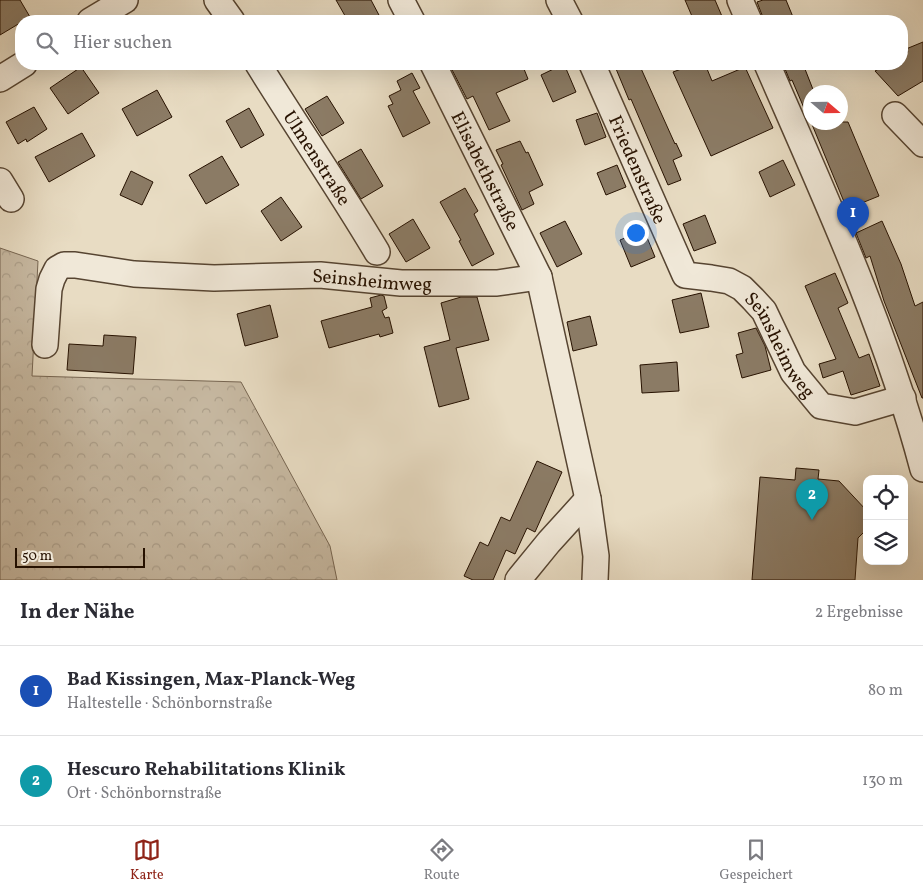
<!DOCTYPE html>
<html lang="de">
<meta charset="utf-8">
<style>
:root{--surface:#fff;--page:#f2f2f3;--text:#2b2b33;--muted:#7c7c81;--line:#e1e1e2;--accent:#8f2418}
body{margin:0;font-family:Vollkorn,serif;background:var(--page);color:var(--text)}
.controls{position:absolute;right:15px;bottom:15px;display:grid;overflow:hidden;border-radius:10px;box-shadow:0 5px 20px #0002}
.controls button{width:45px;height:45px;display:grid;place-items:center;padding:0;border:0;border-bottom:1px solid var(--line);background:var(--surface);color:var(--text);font:25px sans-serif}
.compass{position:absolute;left:803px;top:85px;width:45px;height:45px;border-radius:50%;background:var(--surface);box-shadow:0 5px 20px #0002;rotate:110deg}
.scale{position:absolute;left:15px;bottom:12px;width:130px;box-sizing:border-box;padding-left:5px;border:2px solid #261100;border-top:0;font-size:14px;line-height:18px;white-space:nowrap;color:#261100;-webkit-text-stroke:4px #f0e8d8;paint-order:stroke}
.you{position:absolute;left:635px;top:232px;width:18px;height:18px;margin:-12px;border:4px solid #fff;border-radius:50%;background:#1a73e8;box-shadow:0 0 0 8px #1a73e833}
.badge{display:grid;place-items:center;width:32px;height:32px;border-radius:50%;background:var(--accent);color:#fff;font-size:16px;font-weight:700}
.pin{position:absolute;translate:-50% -41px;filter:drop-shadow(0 1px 2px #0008)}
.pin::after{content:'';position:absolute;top:26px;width:18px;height:15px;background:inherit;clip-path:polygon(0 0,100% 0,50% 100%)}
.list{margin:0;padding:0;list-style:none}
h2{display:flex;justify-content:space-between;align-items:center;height:65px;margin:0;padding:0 20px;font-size:21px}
h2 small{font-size:16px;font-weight:400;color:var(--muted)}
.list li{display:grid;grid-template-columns:32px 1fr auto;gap:15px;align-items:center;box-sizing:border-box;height:90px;padding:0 20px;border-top:1px solid var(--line)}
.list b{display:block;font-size:19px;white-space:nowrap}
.list p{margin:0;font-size:16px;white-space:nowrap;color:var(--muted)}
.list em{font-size:16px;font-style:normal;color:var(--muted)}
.icon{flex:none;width:28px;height:28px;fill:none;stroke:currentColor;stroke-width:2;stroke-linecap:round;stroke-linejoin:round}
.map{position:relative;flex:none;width:923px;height:580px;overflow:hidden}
.search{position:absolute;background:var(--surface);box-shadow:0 5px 20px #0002;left:15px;right:15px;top:15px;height:55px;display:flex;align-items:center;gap:12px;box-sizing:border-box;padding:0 18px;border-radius:20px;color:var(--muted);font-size:19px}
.sheet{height:245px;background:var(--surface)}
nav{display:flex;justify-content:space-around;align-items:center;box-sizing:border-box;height:70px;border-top:1px solid var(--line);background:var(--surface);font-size:14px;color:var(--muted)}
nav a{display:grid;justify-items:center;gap:2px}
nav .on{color:var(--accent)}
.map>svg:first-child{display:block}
</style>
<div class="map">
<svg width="923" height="580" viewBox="0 0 923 580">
<defs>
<pattern id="forest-crowns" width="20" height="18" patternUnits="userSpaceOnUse" patternTransform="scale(1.25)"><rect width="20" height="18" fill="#c7b9a2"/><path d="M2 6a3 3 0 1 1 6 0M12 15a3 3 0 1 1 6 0" fill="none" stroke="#ab9e8a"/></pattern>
</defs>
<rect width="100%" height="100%" fill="#e8dcc3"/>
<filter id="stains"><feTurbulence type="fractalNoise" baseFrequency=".004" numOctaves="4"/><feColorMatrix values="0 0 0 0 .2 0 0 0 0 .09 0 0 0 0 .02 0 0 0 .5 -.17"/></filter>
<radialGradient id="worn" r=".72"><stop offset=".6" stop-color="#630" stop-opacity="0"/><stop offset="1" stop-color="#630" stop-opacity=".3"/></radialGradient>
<path fill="url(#forest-crowns)" stroke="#766551" d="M0 248 38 261 32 376 241 382 330 546 337 580H0Z"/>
<g fill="#8b7b65" stroke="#261100">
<path d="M0 0H20L30 17 0 35Z"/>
<path d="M336 0H371L380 17 372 21H348Z"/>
<path d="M685 0H715L724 21H694Z"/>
<path d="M763 0H786L793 17 782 21H763L762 15 757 2Z"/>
<path d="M923 42V81L898 96 875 71 888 64H902V56L908 52 906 49Z"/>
<path d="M449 64H522L528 79 496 93 510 121 489 130 473 96 467 99Z"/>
<path d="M564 64 576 92 553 102 541 75Z"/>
<path d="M614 64H639L675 144 676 143 682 156 673 160 681 180 668 185 631 99 629 100Z"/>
<path d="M695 64H705L712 81 745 67 773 128 711 156 673 72Z"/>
<path d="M783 64H803L814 92H810V122L792 80 790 81Z"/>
<path d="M81 67 99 93 68 114 50 88Z"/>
<path d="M412 73 420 88 413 91 430 123 403 137 388 106 393 104 389 96 401 90 397 81Z"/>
<path d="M157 90 172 117 137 136 122 109Z"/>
<path d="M327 96 344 123 322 136 305 109Z"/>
<path d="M34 107 47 129 27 142 26 139 18 144 6 122Z"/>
<path d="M249 108 264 135 241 148 226 121Z"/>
<path d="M597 113 606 137 585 145 576 120Z"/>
<path d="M811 122H848L879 196 847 209Z"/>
<path d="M82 133 95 156 49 182 35 157Z"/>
<path d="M520 141 526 153 528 152 543 185 529 192 534 204 522 210 501 165 503 164 496 150Z"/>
<path d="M361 149 383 186 361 199 338 162Z"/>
<path d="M222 156 239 185 206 204 189 175Z"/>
<path d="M783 160 795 185 770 197 759 172Z"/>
<path d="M617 165 626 187 606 195 597 173Z"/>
<path d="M131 171 153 182 142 205 120 195Z"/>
<path d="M465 188 478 211 474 214 494 254 472 266 459 241 461 240 440 202Z"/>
<path d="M281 197 302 227 281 241 261 211Z"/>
<path d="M705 215 716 243 694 251 683 224Z"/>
<path d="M413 219 430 248 406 262 389 234Z"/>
<path d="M565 221 582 254 557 267 540 233Z"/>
<path d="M882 221 901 264 915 306 923 302V398H922L884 301 870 256 866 258 856 233Z"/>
<path d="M644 230 655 257 631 267 620 240Z"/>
<path d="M835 273 848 303 838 308 859 358 869 354 880 386 851 395 843 371 823 378 819 364 836 359 805 286Z"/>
<path d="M701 293 709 327 680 333 672 300Z"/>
<path d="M381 295 384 296 387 308 382 311 385 318 389 317 393 333 380 337 379 334 329 348 321 321 372 307 370 298Z"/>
<path d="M461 297H477L489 340 456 348 469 399 439 407 424 347 450 340 441 303Z"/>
<path d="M270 305 278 337 245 346 237 314Z"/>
<path d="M590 316 597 345 573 351 567 322Z"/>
<path d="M756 328 765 346 771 370 742 378 736 355 743 353 738 333Z"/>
<path d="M104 335 136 337 133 374 67 370 69 344 103 346Z"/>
<path d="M677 362 679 391 642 393 640 365Z"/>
<path d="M537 461 562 472 535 532 527 528 515 554 506 550 493 580H473L464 576 480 542 488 546 501 517 510 521Z"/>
<path d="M796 468 819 470 818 479 839 481 867 511V529L858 538 855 580H752L760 477 795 480Z"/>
</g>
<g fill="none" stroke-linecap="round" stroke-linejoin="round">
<g stroke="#564431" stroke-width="28">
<g id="minor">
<path d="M217 0 232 21"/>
<path d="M401 0 412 21"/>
<path d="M559 0 570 21"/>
<path d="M740 0 749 21"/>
<path d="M90 21 125 0"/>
<path id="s1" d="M258 64C297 127 339 188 377 252"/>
<path id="s2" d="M433 64 539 277 588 499 596 556 595 580"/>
<path id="s3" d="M592 64 685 275 711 278 729 281 742 288 753 299 764 311 793 372 821 406 855 412 903 398"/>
<path d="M767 64C825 197 886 329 923 469"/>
<path d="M0 79 24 64"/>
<path d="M895 115 923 144"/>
<path d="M0 181 11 199"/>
<path id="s4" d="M45 345 49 289 52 279 57 269 64 265H75L134 274 214 278 320 275 401 283H497L539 277"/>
<path d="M518 580 549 542 588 499"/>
</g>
</g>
<use href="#minor" stroke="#f0e8d8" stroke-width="25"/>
</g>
<g text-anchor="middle" stroke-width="5" stroke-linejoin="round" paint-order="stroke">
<g font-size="19" fill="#261100" stroke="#f0e8d8">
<text dy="7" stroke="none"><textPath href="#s1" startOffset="111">Ulmenstraße</textPath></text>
<text dy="7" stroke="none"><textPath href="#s2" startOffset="119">Elisabethstraße</textPath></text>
<text dy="7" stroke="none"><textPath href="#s3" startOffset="115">Friedenstraße</textPath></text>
<text dy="7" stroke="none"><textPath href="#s4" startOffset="395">Seinsheimweg</textPath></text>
<text dy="7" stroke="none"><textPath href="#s3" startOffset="359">Seinsheimweg</textPath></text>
</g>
</g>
<rect width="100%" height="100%" filter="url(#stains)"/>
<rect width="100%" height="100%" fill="url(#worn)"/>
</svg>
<div class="controls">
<button><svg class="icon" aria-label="locate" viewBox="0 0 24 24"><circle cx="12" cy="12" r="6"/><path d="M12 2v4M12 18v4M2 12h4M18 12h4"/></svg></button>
<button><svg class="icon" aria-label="layers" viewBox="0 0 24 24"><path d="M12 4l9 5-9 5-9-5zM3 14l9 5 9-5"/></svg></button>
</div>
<svg class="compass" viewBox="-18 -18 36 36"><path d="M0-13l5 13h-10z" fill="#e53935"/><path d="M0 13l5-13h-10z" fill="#7c7c81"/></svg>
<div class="scale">50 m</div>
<div class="you"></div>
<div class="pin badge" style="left:853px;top:238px;background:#1a4fb4">1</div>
<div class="pin badge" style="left:812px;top:520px;background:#0f9aa8">2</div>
<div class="search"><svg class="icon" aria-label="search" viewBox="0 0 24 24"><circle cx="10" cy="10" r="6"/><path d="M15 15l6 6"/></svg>Hier suchen</div>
</div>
<section class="sheet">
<h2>In der Nähe<small>2 Ergebnisse</small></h2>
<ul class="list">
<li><span class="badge" style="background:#1a4fb4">1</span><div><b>Bad Kissingen, Max-Planck-Weg</b><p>Haltestelle · Schönbornstraße</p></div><em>80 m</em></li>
<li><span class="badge" style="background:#0f9aa8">2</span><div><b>Hescuro Rehabilitations Klinik</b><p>Ort · Schönbornstraße</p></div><em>130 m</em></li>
</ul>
</section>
<nav>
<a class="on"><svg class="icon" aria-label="map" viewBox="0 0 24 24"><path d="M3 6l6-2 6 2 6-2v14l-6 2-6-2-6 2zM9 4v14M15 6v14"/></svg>Karte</a>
<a><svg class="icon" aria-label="directions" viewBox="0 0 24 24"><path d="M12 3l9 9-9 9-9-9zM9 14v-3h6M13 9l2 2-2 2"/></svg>Route</a>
<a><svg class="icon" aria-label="saved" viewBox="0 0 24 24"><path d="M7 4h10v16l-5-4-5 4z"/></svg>Gespeichert</a>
</nav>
